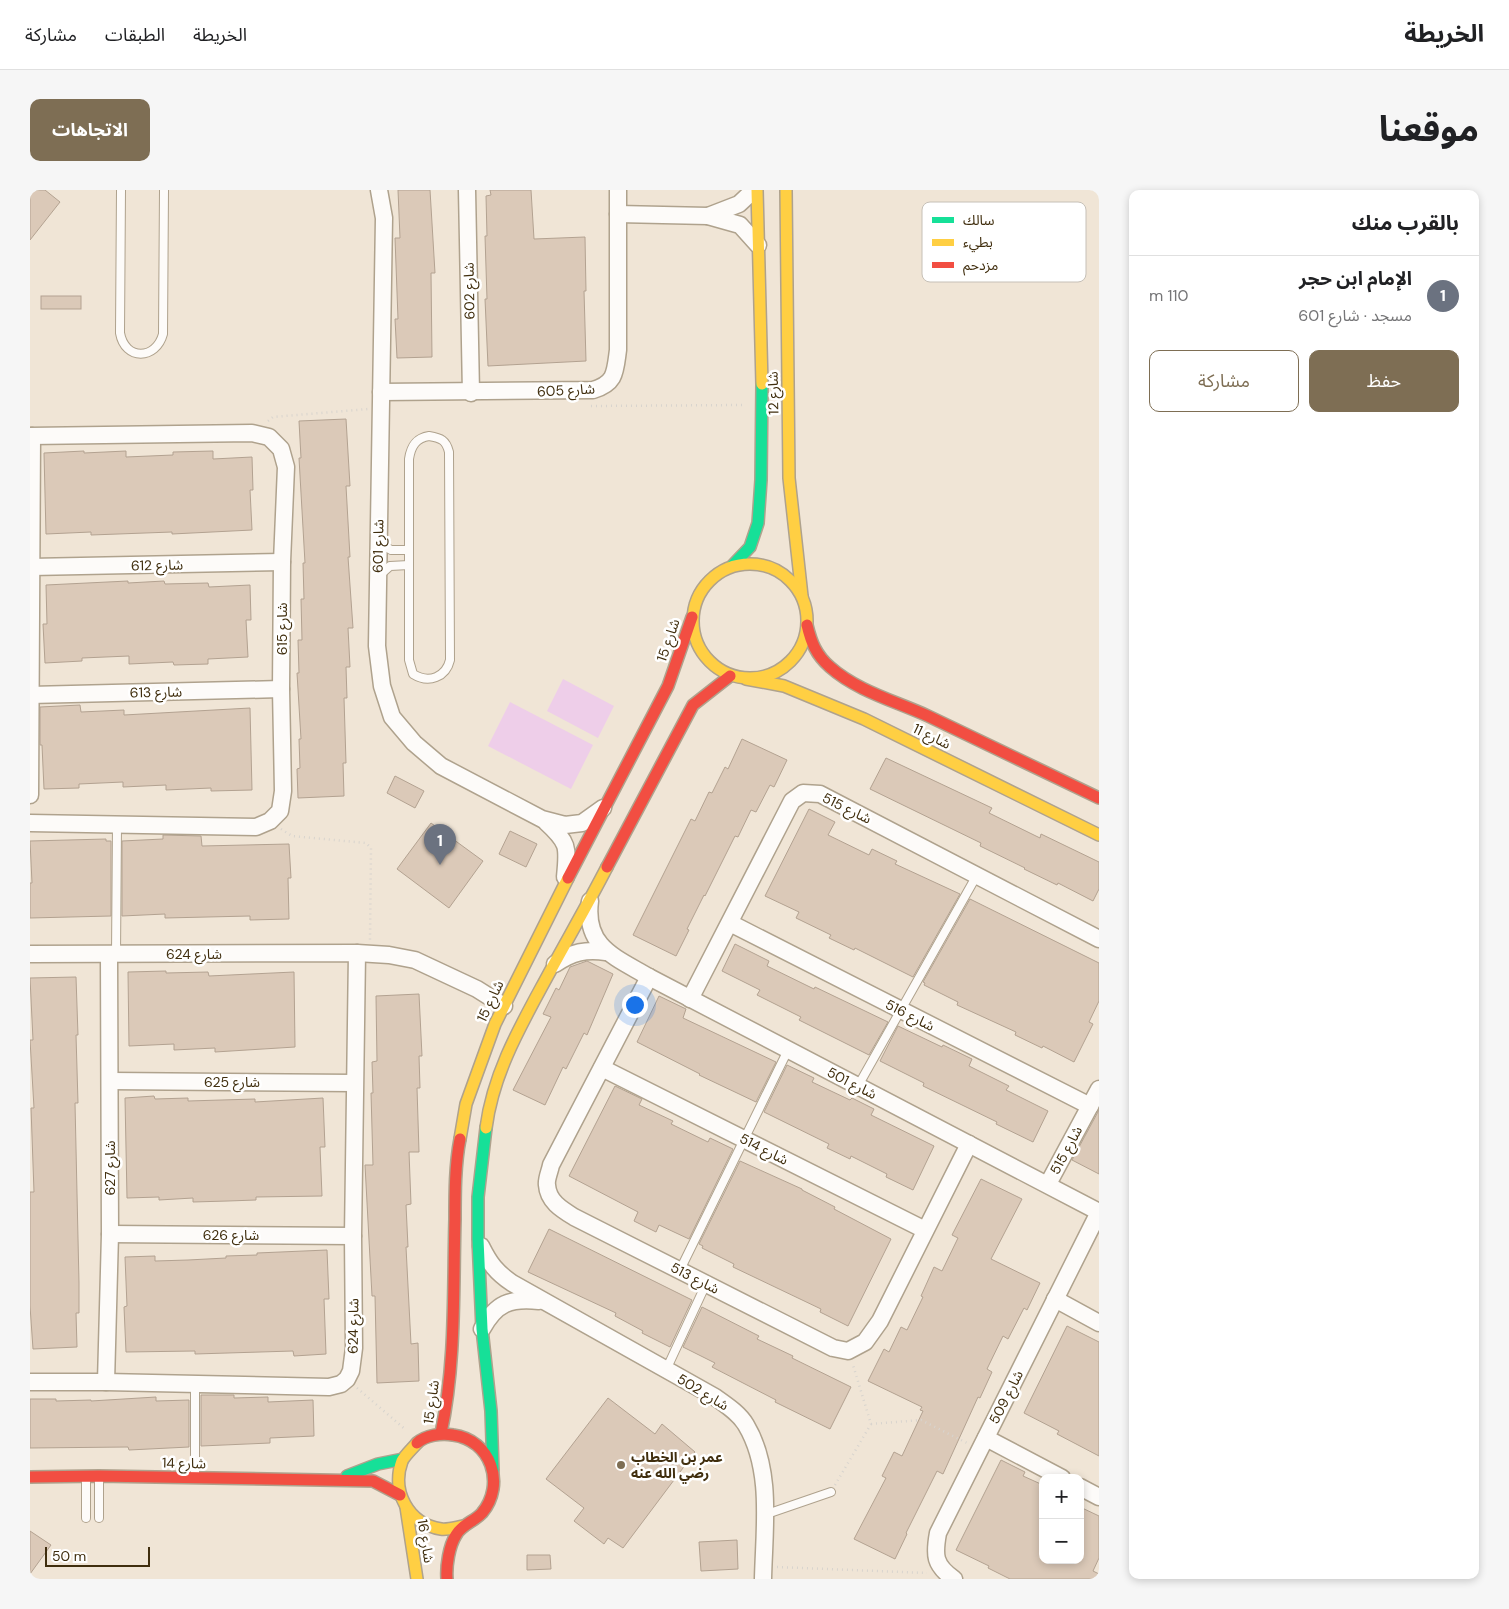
<!DOCTYPE html>
<html lang="ar">
<meta charset="utf-8">
<style>
:root{--surface:#fff;--page:#f6f6f6;--text:#202124;--muted:#757577;--line:#e0e0e0;--accent:#7e6e54}
body{margin:0;font-family:"DM Sans","Noto Sans Arabic",sans-serif;background:var(--page);color:var(--text);direction:rtl}
.controls{position:absolute;right:15px;bottom:15px;display:grid;overflow:hidden;border-radius:10px;box-shadow:0 2px 8px #0003}
.controls button{width:45px;height:45px;display:grid;place-items:center;padding:0;border:0;border-bottom:1px solid var(--line);background:var(--surface);color:var(--text);font:25px sans-serif}
.scale{position:absolute;left:15px;bottom:12px;width:105px;box-sizing:border-box;padding-left:5px;border:2px solid #402e0e;border-top:0;font-size:14px;line-height:18px;white-space:nowrap;color:#402e0e;-webkit-text-stroke:4px #fff;paint-order:stroke}
.you{position:absolute;left:604px;top:814px;width:18px;height:18px;margin:-12px;border:4px solid #fff;border-radius:50%;background:#1a73e8;box-shadow:0 0 0 8px #1a73e833}
.badge{display:grid;place-items:center;width:32px;height:32px;border-radius:50%;background:var(--accent);color:#fff;font-size:16px;font-weight:700}
.pin{position:absolute;translate:-50% -41px;filter:drop-shadow(0 1px 2px #0008)}
.pin::after{content:'';position:absolute;top:26px;width:18px;height:15px;background:inherit;clip-path:polygon(0 0,100% 0,50% 100%)}
.list{margin:0;padding:0;list-style:none}
h2{display:flex;justify-content:space-between;align-items:center;height:65px;margin:0;padding:0 20px;font-size:21px}
h2 small{font-size:16px;font-weight:400;color:var(--muted)}
.list li{display:grid;grid-template-columns:32px 1fr auto;gap:15px;align-items:center;box-sizing:border-box;height:80px;padding:0 20px;border-top:1px solid var(--line)}
.list b{display:block;font-size:19px;white-space:nowrap}
.list p{margin:0;font-size:16px;white-space:nowrap;color:var(--muted)}
.list em{font-size:16px;font-style:normal;color:var(--muted)}
.actions{display:flex;gap:10px;padding:15px 20px}
.actions a{flex:1;padding:11px 0;border:1px solid var(--accent);border-radius:10px;text-align:center;font-size:18px;color:var(--accent)}
.actions .main{background:var(--accent);color:#fff}
.map{position:relative;flex:none;width:1069px;height:1389px;overflow:hidden;direction:ltr;border-radius:10px}
header{display:flex;align-items:center;gap:30px;box-sizing:border-box;height:70px;padding:0 25px;background:var(--surface);border-bottom:1px solid var(--line)}
header strong{font-size:24px}
nav{display:flex;gap:28px;margin-inline-start:auto;font-size:18px}
.intro{display:flex;align-items:center;justify-content:space-between;box-sizing:border-box;height:120px;padding:0 30px}
h1{margin:0;font-size:35px}
.button{padding:12px 22px;border-radius:10px;background:var(--accent);color:#fff;font-size:18px;font-weight:700}
main{display:flex;gap:30px;padding:0 30px}
aside{flex:1;background:var(--surface);border-radius:10px;box-shadow:0 2px 8px #0003}
.map>svg:first-child{display:block}
</style>
<header>
<strong>الخريطة</strong>
<nav><a>الخريطة</a><a>الطبقات</a><a>مشاركة</a></nav>
</header>
<div class="intro"><h1>موقعنا</h1><a class="button">الاتجاهات</a></div>
<main>
<aside>
<h2>بالقرب منك<small></small></h2>
<ul class="list">
<li><span class="badge" style="background:#6b7280">1</span><div><b>الإمام ابن حجر</b><p>مسجد · شارع 601</p></div><em>110 m</em></li>
</ul>
<div class="actions"><a class="main">حفظ</a><a>مشاركة</a></div>
</aside>
<div class="map">
<svg width="1069" height="1389" viewBox="0 0 1069 1389">
<rect width="100%" height="100%" fill="#f0e5d6"/>
<g fill="#eecee9">
<path d="M533 489 584 516 568 548 517 521Z"/>
<path d="M480 512 563 555 541 599 458 556Z"/>
</g>
<g fill="#dbc9b8" stroke="#b3a291">
<path d="M0 0H15L30 12 0 50Z"/>
<path d="M368 0H400L405 83H401L402 167 367 168 365 129H368L365 48H370Z"/>
<path d="M460 0H501L504 49 555 47 556 101H554L556 171 458 176 455 109H457L455 46H457L456 6 461 5Z"/>
<rect x="11" y="106" width="40" height="13"/>
<path d="M316 229 320 296H316L320 367H318L323 438H318L320 477H316L317 508H314L316 573H313L314 606 268 608 267 579 270 578 269 549H271L267 483H269L268 450H272L271 409H274L273 373H275L269 268H271L269 231Z"/>
<path d="M54 261V263L96 261V267L143 265V262L183 261V269L222 267 223 300H220L222 340 142 344V342L61 345V342L16 344 14 263Z"/>
<path d="M98 391V393L134 391 135 394 178 393 179 397 220 395 221 430H216L218 467 178 469V474L144 475 143 472 99 474V466L52 468V471L15 473 13 434H17L16 395Z"/>
<path d="M50 515 51 522 94 520V525L220 518 222 600 181 601V598L136 600V595L93 597V592L49 594V598L14 599 12 555H10V517Z"/>
<path d="M712 549 757 570 744 597 740 595 726 622 721 620 708 647 705 646 675 706 674 705 657 739 659 740 646 766 603 745 661 629 665 631 679 602 682 603 695 577 698 579Z"/>
<path d="M856 568 962 618 959 623 1010 648 1011 644 1069 672V699L1063 711 1028 693 1027 695 994 679 995 678 950 656 951 653 840 599Z"/>
<path d="M365 586 394 601 385 618 357 603Z"/>
<path d="M779 619 805 632 798 645 839 665 842 659 867 671 865 674 930 704 883 787 825 758 824 760 799 748 801 745 766 728 769 722 735 706Z"/>
<path d="M401 633 453 671 419 718 367 679Z"/>
<path d="M480 641 507 654 496 677 469 664Z"/>
<path d="M133 645 171 646 172 656 259 654 261 688H258L259 729 220 730V726L135 728V724L92 726V651L133 649Z"/>
<path d="M76 649V651H81V726L0 728V693H2L0 651Z"/>
<path d="M940 709 1069 773V811L1059 832 1063 834 1044 872 1013 856 1012 858 985 845 986 842 927 815 928 812 894 795 895 793 893 792Z"/>
<path d="M705 754 739 771 737 776 784 799 785 797 858 832 839 865 769 830 771 827 727 805 730 800 692 781Z"/>
<path d="M557 771 583 784 557 845 554 843 536 879 533 877 515 915 483 900 521 827 513 824 526 798 529 800 540 777Z"/>
<path d="M136 781V783L178 782 179 786 264 782 265 857 185 862V858L144 860V854L99 856 98 782Z"/>
<path d="M46 787 48 845H46L48 913H45L49 1093V1123H46L47 1157 3 1159 0 1116V1002H4L1 918H4L0 850H3L0 788Z"/>
<path d="M389 804 392 866H389L390 898H387L389 962H379L381 1014 376 1015 378 1057H376L381 1154 388 1153 389 1191 347 1193 345 1106H342L335 975H343L341 903H343L342 872 347 871 346 806Z"/>
<path d="M629 806 656 819 653 828 746 872 726 912 669 885 670 884 607 852Z"/>
<path d="M868 836 912 857 913 855 942 869 939 876 979 896 976 900 1018 921 1003 952 966 934 967 932 893 896 894 893 850 871Z"/>
<path d="M757 875 784 888 782 892 820 910 822 908 844 919 841 925 904 956 883 1000 856 987 857 984 821 966 820 969 797 958 799 954 734 922Z"/>
<path d="M585 896 612 909 609 915 643 931 641 934 678 952 680 948 703 959 659 1049 629 1035 626 1042 604 1031 608 1022 539 986Z"/>
<path d="M124 906 125 909 158 908V911L225 909V912L293 908 295 957H290L292 1006 226 1007V1010L198 1011 163 1012V1008L129 1010V1007L97 1008 95 908Z"/>
<path d="M1069 920V984L1042 970Z"/>
<path d="M710 971 772 999V1000L805 1017 804 1019 861 1049 818 1136 790 1122 791 1119 703 1077 704 1074 672 1058 673 1056 669 1054Z"/>
<path d="M951 989 992 1009 961 1069 1010 1093 997 1120 994 1118 978 1149 973 1146 957 1179 962 1182 950 1208 948 1207 913 1284 907 1281 876 1343 877 1344 865 1369 824 1349 856 1288 852 1286 864 1262 872 1266 893 1221 890 1220 892 1217 838 1191 854 1159 859 1162 871 1137 877 1140 893 1107 891 1106 904 1077 912 1081 928 1048 922 1045Z"/>
<path d="M519 1039 662 1110 640 1157 612 1143 613 1141 585 1126 586 1123 498 1082Z"/>
<path d="M297 1060 299 1109H294L296 1164 264 1166 263 1161 165 1164V1161L96 1162 94 1117 97 1116 95 1067 125 1066V1071L158 1070 196 1068V1066L227 1065V1063Z"/>
<path d="M672 1117 729 1146 727 1149 763 1166 762 1168 821 1197 800 1239 745 1212 746 1210 682 1177 685 1173 653 1157Z"/>
<path d="M1037 1136 1069 1152V1266L1027 1244 1029 1241 994 1223Z"/>
<path d="M171 1205H204V1208L238 1207V1212L283 1210 284 1246 240 1248V1253L171 1256Z"/>
<path d="M126 1207V1211L159 1210V1257L99 1260 98 1257 0 1258V1209H26V1211L61 1210V1211Z"/>
<path d="M578 1208 625 1244 632 1234 665 1262 593 1358 578 1348 574 1354 544 1331 554 1318 516 1289Z"/>
<path d="M971 1270 995 1282 993 1286 1013 1295V1370H1050V1317L1069 1326V1368L1063 1381 1069 1384V1389H980L958 1378 959 1376 926 1360Z"/>
<path d="M0 1341 21 1355 0 1384Z"/>
<path d="M707 1350 708 1379 671 1381 669 1352Z"/>
<path d="M497 1365H520L521 1379 497 1380Z"/>
</g>
<g fill="none" stroke-linecap="round" stroke-linejoin="round">
<g stroke="#afa28d" stroke-width="10">
<g id="lane">
<path d="M91 0 90 143C95 171 126 170 133 144L134 0"/>
<path d="M399 246C411 248 416 250 419 262L420 470C416 487 399 494 383 484L379 470V269C381 256 386 248 399 246Z"/>
<path d="M349 353 361 360H379"/>
<path d="M350 385 360 376 379 375"/>
<path d="M86 765 87 634"/>
<path d="M828 896 947 685"/>
<path d="M650 1080 758 860"/>
<path d="M636 1180 676 1094"/>
<path d="M165 1287V1194"/>
<path d="M734 1325 801 1302"/>
<path d="M56 1328V1289"/>
<path d="M69 1328V1287"/>
</g>
</g>
<g stroke="#afa28d" stroke-width="19">
<g id="street">
<path d="M349 0 354 28 347 456 352 496 362 527 384 553 411 576 512 629 535 635 552 633 573 618"/>
<path d="M437 0 441 203"/>
<path d="M588 24 678 26 710 35 728 55"/>
<path d="M678 26 709 14 724 0"/>
<path d="M351 202 563 200C586 193 585 182 588 160V0"/>
<path d="M0 246 222 243 239 247 251 259 256 277 252 372 251 499 253 601 250 621 240 631 226 637 0 633"/>
<path d="M1 377 252 372"/>
<path d="M0 505 251 499"/>
<path d="M0 605 2 246"/>
<path d="M516 632C539 653 538 657 535 687"/>
<path d="M560 711C554 757 585 767 619 787L1069 1022"/>
<path d="M700 733 1060 916"/>
<path d="M0 764 327 763 359 765 385 770 447 799 474 816"/>
<path d="M525 774C542 762 556 759 576 762"/>
<path d="M619 787 521 975C520 981 516 989 517 995 518 1011 531 1019 544 1027L803 1158 818 1161 835 1152 850 1131 939 954"/>
<path d="M660 809 762 611 773 603 790 604 1069 749"/>
<path d="M572 878 895 1040"/>
<path d="M80 891 324 893"/>
<path d="M1018 994 1069 899"/>
<path d="M80 1044 323 1046"/>
<path d="M451 1056C460 1074 466 1082 482 1093L685 1207C696 1215 709 1223 716 1235 743 1280 734 1339 733 1389"/>
<path d="M1025 1109 1069 1133"/>
<path d="M452 1139C466 1113 480 1108 509 1111"/>
<path d="M0 1192H76L299 1197 311 1194 317 1189 321 1181 324 1158 323 1046 327 763"/>
<path d="M76 1192 80 1044 79 765"/>
<path d="M956 1248 1032 1288"/>
<path d="M1050 1297 1069 1307"/>
<path d="M924 1389C904 1375 904 1365 908 1343L1069 1022"/>
</g>
</g>
<g stroke="#afa28d" stroke-width="14">
<g id="fast">
<path d="M702 376 720 357 728 333 731 290 732 194"/>
<path d="M456 938 448 1007V1049L452 1139 461 1221 463 1280"/>
<path d="M317 1286 348 1274 373 1269"/>
</g>
</g>
<g stroke="#afa28d" stroke-width="14">
<g id="slow">
<path d="M727 0 732 194"/>
<path d="M756 0 759 288 772 406"/>
<circle cx="720" cy="431" r="57"/>
<path d="M716 489 754 496 834 529 1069 645"/>
<path d="M456 938C463 883 491 835 517 787 537 750 558 714 577 677"/>
<path d="M430 949 436 914 465 834 538 688"/>
<path d="M387 1253C382 1259 375 1265 372 1271 361 1301 378 1334 411 1339 418 1340 427 1337 434 1336"/>
<path d="M376 1317 387 1389"/>
</g>
</g>
<g stroke="#afa28d" stroke-width="14">
<g id="jam">
<path d="M777 435C781 452 786 465 800 477 827 501 865 511 898 526 955 553 1012 581 1069 608"/>
<path d="M577 677 663 515 700 486"/>
<path d="M538 688 638 496 662 427"/>
<path d="M411 1243C426 1174 423 1100 425 1029 425 1003 425 975 430 949"/>
<path d="M387 1253C396 1245 411 1243 423 1245 461 1250 476 1294 452 1323 445 1331 431 1335 426 1345 419 1356 416 1376 417 1389"/>
<path d="M0 1287 69 1286 343 1291 370 1305"/>
</g>
</g>
<g stroke="#d8d4ce" stroke-width="2.5" stroke-dasharray="1 4" stroke-linecap="butt">
<path d="M561 216 715 215"/>
<path d="M238 231 243 227 338 219"/>
<path d="M251 639 262 646 336 653 341 658 340 750"/>
<path d="M327 1198 376 1240"/>
<path d="M841 1234 891 1230 937 1253"/>
<path d="M805 1295 841 1234 823 1175"/>
<path d="M747 1377 897 1383"/>
</g>
<use href="#lane" stroke="#fdfbf9" stroke-width="8"/>
<use href="#street" stroke="#fdfbf9" stroke-width="16"/>
<use href="#fast" stroke="#16e098" stroke-width="11"/>
<use href="#slow" stroke="#ffcf43" stroke-width="11"/>
<use href="#jam" stroke="#f24e42" stroke-width="11"/>
</g>
<circle fill="#7e6e54" stroke="#fff" stroke-width="2" cx="591" cy="1275" r="5"/>
<g text-anchor="middle" stroke-width="5" stroke-linejoin="round" paint-order="stroke">
<g font-size="14" fill="#402e0e" stroke="#fff">
<text transform="translate(439 101) rotate(-91)" y="5">شارع 602</text>
<text transform="translate(536 200) rotate(-3)" y="5">شارع 605</text>
<text transform="translate(743 203) rotate(-91)" y="5">شارع 12</text>
<text transform="translate(348 356) rotate(-89)" y="5">شارع 601</text>
<text transform="translate(127 375) rotate(-1)" y="5">شارع 612</text>
<text transform="translate(252 439) rotate(-90)" y="5">شارع 615</text>
<text transform="translate(638 450) rotate(-71)" y="5">شارع 15</text>
<text transform="translate(126 502) rotate(-1)" y="5">شارع 613</text>
<text transform="translate(902 546) rotate(26)" y="5">شارع 11</text>
<text transform="translate(817 618) rotate(26)" y="5">شارع 515</text>
<text x="164" y="769">شارع 624</text>
<text transform="translate(460 811) rotate(-65)" y="5">شارع 15</text>
<text transform="translate(880 825) rotate(27)" y="5">شارع 516</text>
<text x="202" y="897">شارع 625</text>
<text transform="translate(822 893) rotate(27)" y="5">شارع 501</text>
<text transform="translate(734 959) rotate(27)" y="5">شارع 514</text>
<text transform="translate(1036 960) rotate(-62)" y="5">شارع 515</text>
<text transform="translate(80 978) rotate(-90)" y="5">شارع 627</text>
<text x="201" y="1050">شارع 626</text>
<text transform="translate(665 1088) rotate(27)" y="5">شارع 513</text>
<text transform="translate(323 1136) rotate(-89)" y="5">شارع 624</text>
<text transform="translate(673 1202) rotate(31)" y="5">شارع 502</text>
<text transform="translate(976 1207) rotate(-63)" y="5">شارع 509</text>
<text transform="translate(401 1212) rotate(-82)" y="5">شارع 15</text>
<text transform="translate(154 1273) rotate(1)" y="5">شارع 14</text>
<text transform="translate(396 1351) rotate(81)" y="5">شارع 16</text>
</g>
<g font-size="14" font-weight="bold" fill="#402e0e" stroke="#fff" text-anchor="start">
<text x="601" y="1272">عمر بن الخطاب<tspan x="601" dy="16">رضي الله عنه</tspan></text>
</g>
</g>
<rect x="892" y="12" width="164" height="80" rx="8" fill="#fff" stroke="#c6c0b7" stroke-width="1"/>
<rect x="902" y="27" width="22" height="6" fill="#16e098"/>
<rect x="902" y="49" width="22" height="7" fill="#ffcf43"/>
<rect x="902" y="72" width="22" height="6" fill="#f24e42"/>
<g font-size="14" fill="#402e0e">
<text x="933" y="35">سالك</text>
<text x="933" y="57">بطيء</text>
<text x="933" y="80">مزدحم</text>
</g>
</svg>
<div class="controls">
<button>+</button>
<button>−</button>
</div>
<div class="scale">50 m</div>
<div class="you"></div>
<div class="pin badge" style="left:410px;top:675px;background:#6b7280">1</div>
</div>
</main>
